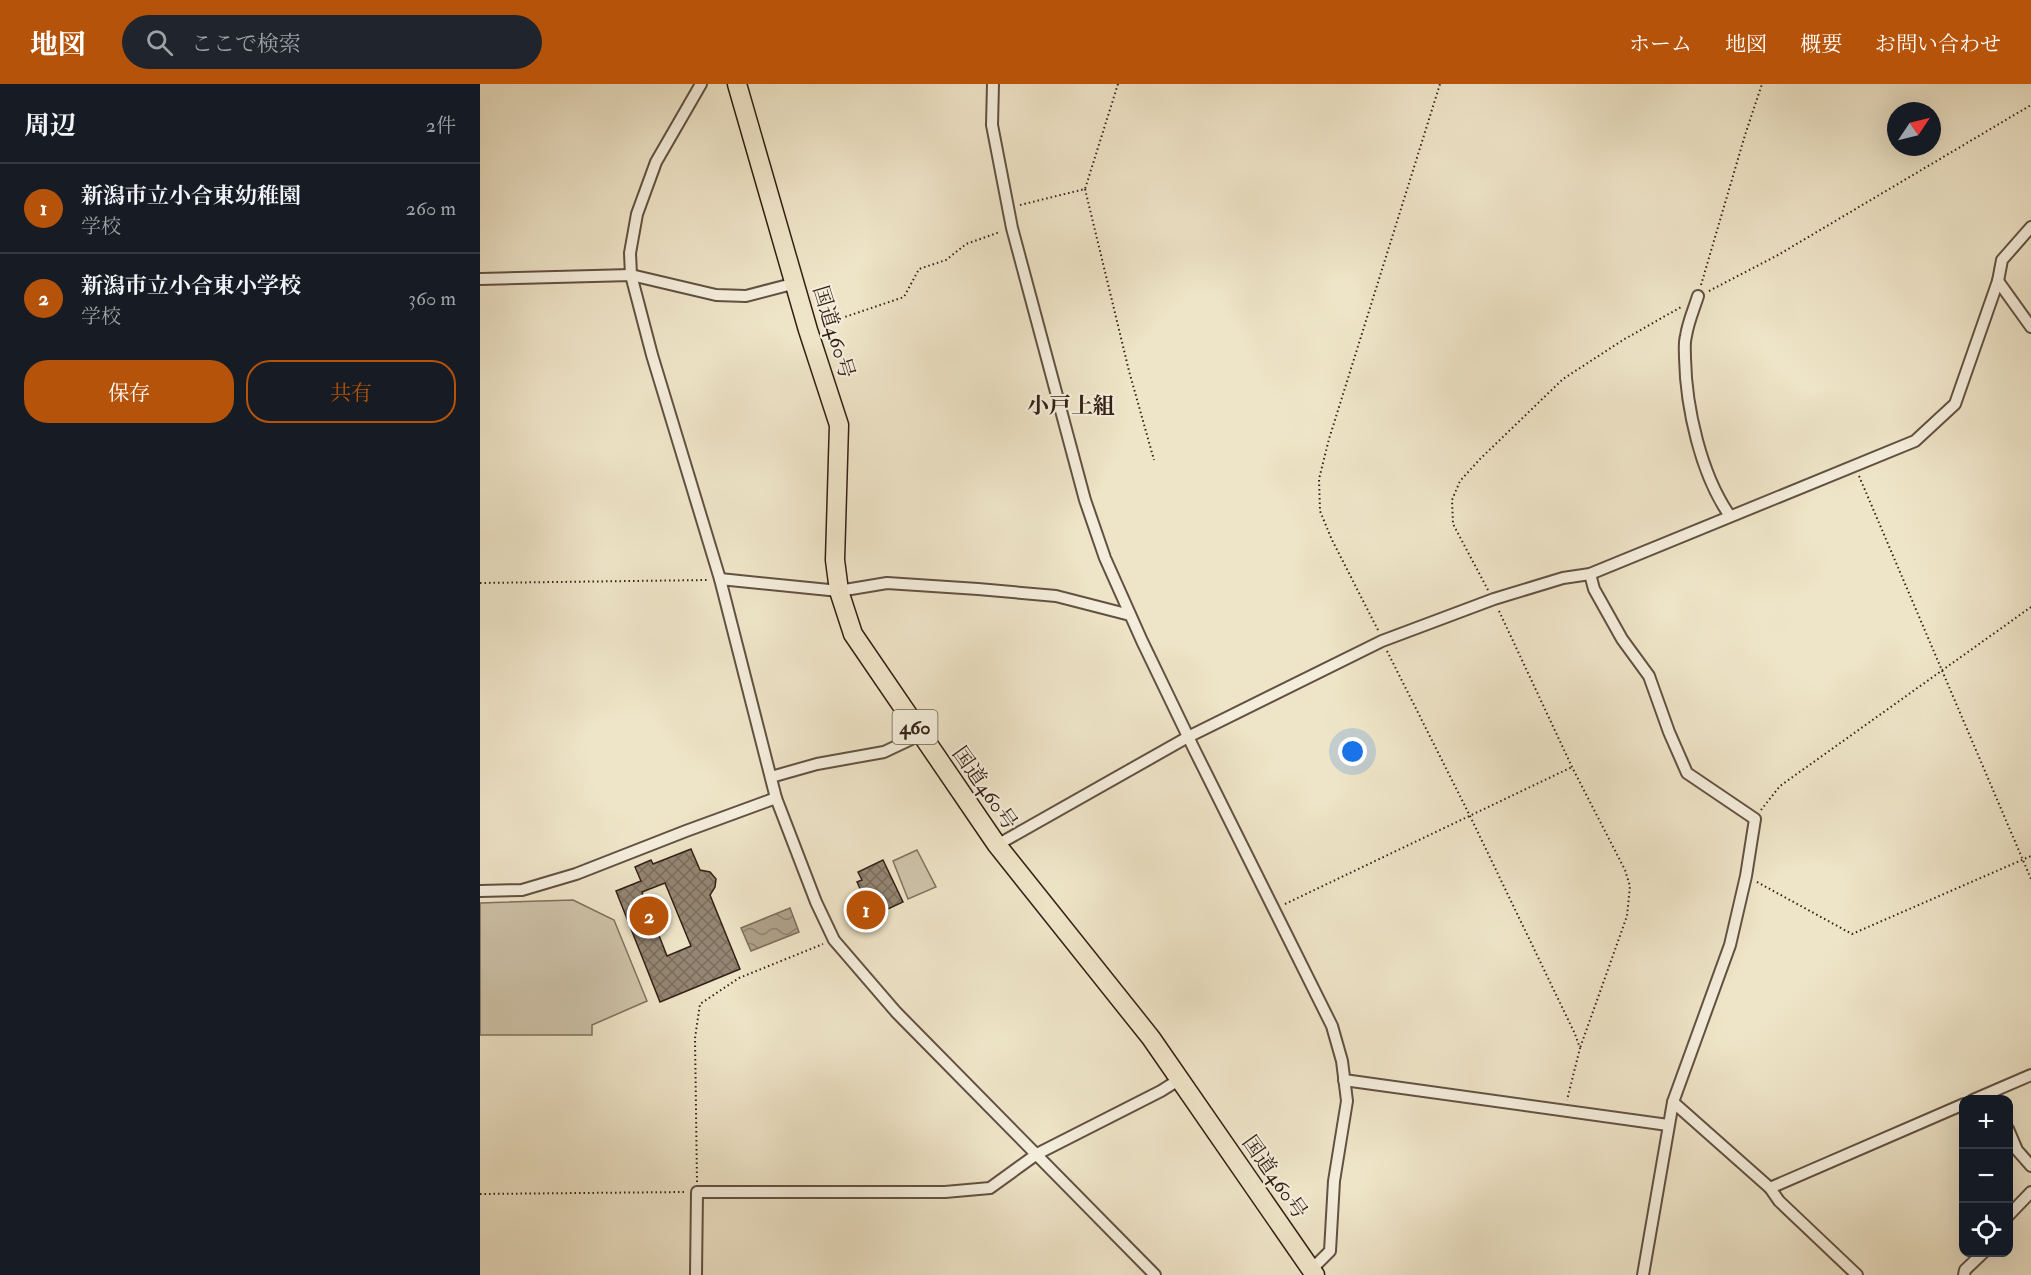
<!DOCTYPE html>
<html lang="ja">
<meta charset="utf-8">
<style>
:root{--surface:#171b24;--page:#20242c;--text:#f1f3f6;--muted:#9ea1a6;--line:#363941;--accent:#b45309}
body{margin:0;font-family:"IM FELL Double Pica","Noto Serif JP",serif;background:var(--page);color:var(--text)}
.controls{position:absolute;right:18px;bottom:18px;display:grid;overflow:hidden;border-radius:12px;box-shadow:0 6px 24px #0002}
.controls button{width:54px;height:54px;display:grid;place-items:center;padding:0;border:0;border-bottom:2px solid var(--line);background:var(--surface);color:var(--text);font:30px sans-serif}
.compass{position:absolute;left:1407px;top:18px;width:54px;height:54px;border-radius:50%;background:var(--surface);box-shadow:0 6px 24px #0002;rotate:55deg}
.you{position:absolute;left:873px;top:668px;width:21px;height:21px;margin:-15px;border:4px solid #fff;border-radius:50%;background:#1a73e8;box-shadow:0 0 0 9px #1a73e833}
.badge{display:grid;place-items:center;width:39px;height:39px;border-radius:50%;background:var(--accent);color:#fff;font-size:20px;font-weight:700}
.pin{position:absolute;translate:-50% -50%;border:3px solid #fff;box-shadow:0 2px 6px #0006}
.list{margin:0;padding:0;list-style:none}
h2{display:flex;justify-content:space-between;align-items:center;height:78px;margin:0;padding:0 24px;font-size:26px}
h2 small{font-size:20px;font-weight:400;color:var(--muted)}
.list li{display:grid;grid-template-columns:39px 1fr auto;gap:18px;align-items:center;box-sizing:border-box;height:90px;padding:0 24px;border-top:2px solid var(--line)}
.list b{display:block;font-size:22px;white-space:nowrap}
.list p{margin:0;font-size:20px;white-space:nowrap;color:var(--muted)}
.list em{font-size:20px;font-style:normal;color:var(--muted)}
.actions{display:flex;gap:12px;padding:18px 24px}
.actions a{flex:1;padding:14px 0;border:2px solid var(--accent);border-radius:24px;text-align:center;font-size:21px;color:var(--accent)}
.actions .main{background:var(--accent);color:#fff}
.icon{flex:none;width:33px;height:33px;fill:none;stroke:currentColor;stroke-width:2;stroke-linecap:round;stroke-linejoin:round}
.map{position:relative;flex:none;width:1551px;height:1191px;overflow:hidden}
header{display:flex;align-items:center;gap:36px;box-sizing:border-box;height:84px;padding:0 30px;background:var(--accent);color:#fff}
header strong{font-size:28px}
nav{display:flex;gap:33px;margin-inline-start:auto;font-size:21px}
.search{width:420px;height:54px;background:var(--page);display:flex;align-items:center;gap:15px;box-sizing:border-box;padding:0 21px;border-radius:33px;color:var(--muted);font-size:22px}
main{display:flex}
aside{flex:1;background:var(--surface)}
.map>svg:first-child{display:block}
</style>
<header>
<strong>地図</strong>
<div class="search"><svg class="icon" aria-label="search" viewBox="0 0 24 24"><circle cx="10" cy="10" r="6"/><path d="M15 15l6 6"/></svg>ここで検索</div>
<nav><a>ホーム</a><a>地図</a><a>概要</a><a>お問い合わせ</a></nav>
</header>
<main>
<aside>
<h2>周辺<small>2件</small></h2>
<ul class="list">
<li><span class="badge">1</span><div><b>新潟市立小合東幼稚園</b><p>学校</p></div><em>260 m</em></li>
<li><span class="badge">2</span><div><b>新潟市立小合東小学校</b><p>学校</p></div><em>360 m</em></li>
</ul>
<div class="actions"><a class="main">保存</a><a>共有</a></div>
</aside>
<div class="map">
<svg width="1551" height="1191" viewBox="0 0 1551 1191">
<defs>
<pattern id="water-waves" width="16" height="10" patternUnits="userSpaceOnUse" patternTransform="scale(1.5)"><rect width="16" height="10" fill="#aea18a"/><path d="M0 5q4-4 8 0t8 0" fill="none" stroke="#8e8370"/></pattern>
<pattern id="building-cross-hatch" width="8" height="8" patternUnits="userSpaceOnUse" patternTransform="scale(1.5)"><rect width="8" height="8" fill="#948672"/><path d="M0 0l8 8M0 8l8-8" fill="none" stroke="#796d5c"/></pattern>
</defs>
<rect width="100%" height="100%" fill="#eee4c7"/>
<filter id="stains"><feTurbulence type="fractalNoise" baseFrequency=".00333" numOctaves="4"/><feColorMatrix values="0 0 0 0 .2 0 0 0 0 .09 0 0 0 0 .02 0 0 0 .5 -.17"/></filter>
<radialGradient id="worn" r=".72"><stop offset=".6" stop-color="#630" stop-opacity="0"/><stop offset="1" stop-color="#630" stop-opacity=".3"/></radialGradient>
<g fill="#cec3a9" stroke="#80725f" stroke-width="1.5">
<path d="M437 766 456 803 428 815 413 777Z"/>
<path d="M93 816 134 836 167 917 112 941V951H0V819Z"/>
</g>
<path fill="url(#water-waves)" stroke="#7d6d5b" stroke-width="1.5" d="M310 824 319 848 271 867 261 844Z"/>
<g fill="url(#building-cross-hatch)" stroke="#332015" stroke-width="1.5" fill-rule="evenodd">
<path d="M211 765 220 786 230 788 236 795 235 803 230 811 260 885 180 918 136 807 161 797 155 783 171 776 173 780ZM185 799 211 862 187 872 162 808Z"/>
<path d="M403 776 423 818 393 832 377 798 382 796 378 788Z"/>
</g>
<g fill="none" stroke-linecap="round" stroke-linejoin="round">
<g stroke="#625142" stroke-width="14">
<g id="minor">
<path d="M221 0 176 78 157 130 150 169 151 191 172 271 240 495 296 714 336 818 354 856 416 928 675 1191"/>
<path d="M513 0 512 41 532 144 605 416 625 474 662 557 714 665 852 942 862 977 867 1017 854 1097 850 1167 832 1185"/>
<path d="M0 195 151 191 236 211 266 212 316 199"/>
<path d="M1518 197 1551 243"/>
<path d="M1218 212C1214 225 1208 238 1206 252 1204 259 1205 267 1205 274 1206 324 1221 391 1250 432"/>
<path d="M1110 490 1114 505 1142 555 1169 592 1189 648 1207 689 1275 735 1266 792 1250 861 1193 1018 1163 1191"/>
<path d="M240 495 359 507 407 499 498 505 576 512 650 531"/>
<path d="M291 693 337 680 404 668 440 651"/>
<path d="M517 761 708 653 902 557 1014 515 1083 494 1110 490 1435 357 1475 320 1518 197 1522 176 1551 143"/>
<path d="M0 807 42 806 96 790 206 747 296 714"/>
<path d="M864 996 1188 1041"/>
<path d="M1493 1016 1551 991"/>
<path d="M1193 1018 1290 1104 1299 1117 1377 1191"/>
<path d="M1528 1045 1537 1066 1551 1082"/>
<path d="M1290 1104 1484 1020"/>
<path d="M1528 1132 1551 1108"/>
<path d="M216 1191 217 1108H465L510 1104 557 1070 681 1007 700 995"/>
<path d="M1484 1191 1485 1186 1504 1168"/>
</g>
</g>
<g stroke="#332015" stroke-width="21">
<path id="trunk" d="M257 0 328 246 359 341 355 476 359 507 373 550 517 761 671 954 835 1191"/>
</g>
<g stroke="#332015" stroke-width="2" stroke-dasharray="1.5 3" stroke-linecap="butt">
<path d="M605 105 649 287 674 376"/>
<path d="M540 121 605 105 638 0"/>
<path d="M1221 201 1265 51 1282 0"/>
<path d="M1229 207 1298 171 1551 21"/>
<path d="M344 240 424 213 439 185 466 176 486 160 520 148"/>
<path d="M1379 392 1551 795"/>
<path d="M0 499 228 496"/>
<path d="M1008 506 973 440 972 416 980 397 1000 375 1083 295 1143 256 1201 223"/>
<path d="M1019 527 1092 683 1145 786 1150 802 1147 832 1100 964"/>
<path d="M898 546 852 456 840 427 839 395 849 355 960 0"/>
<path d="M907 567 990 732 1095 950 1100 964 1087 1016"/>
<path d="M1281 726 1300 702 1551 523"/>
<path d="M1277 798 1372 850 1551 772"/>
<path d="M805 820 1092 683"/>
<path d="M217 1098 215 954 220 920 259 894 343 860"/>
<path d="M0 1110 204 1108"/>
</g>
<use href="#minor" stroke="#f4eddb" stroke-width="10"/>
<use href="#trunk" stroke="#eee4c7" stroke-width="18"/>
</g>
<g text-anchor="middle" stroke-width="4.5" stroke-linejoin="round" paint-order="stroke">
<rect fill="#f4eddb" stroke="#6d5e50" stroke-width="1.5" x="412.5" y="626" width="45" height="34" rx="4.5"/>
<g font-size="20" font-weight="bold" fill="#332015">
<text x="435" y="650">460</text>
</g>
<g font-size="21" fill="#332015" stroke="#f4eddb">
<text transform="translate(354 248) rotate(73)" y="7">国道460号</text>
<text transform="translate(505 704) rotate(55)" y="7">国道460号</text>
<text transform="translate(795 1093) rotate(55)" y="7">国道460号</text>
</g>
<g font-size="22" font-weight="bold" fill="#332015" stroke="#f4eddb">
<text x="591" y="329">小戸上組</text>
</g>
</g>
<rect width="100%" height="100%" filter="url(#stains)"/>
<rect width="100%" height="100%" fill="url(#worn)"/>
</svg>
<div class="controls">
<button>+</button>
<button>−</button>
<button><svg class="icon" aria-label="locate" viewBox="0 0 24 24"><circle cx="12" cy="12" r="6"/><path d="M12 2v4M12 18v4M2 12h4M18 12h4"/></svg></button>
</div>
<svg class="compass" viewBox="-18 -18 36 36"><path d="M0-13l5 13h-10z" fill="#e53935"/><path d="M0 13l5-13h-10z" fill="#9ea1a6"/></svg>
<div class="you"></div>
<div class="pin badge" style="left:386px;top:826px">1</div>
<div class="pin badge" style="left:169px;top:832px">2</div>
</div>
</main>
